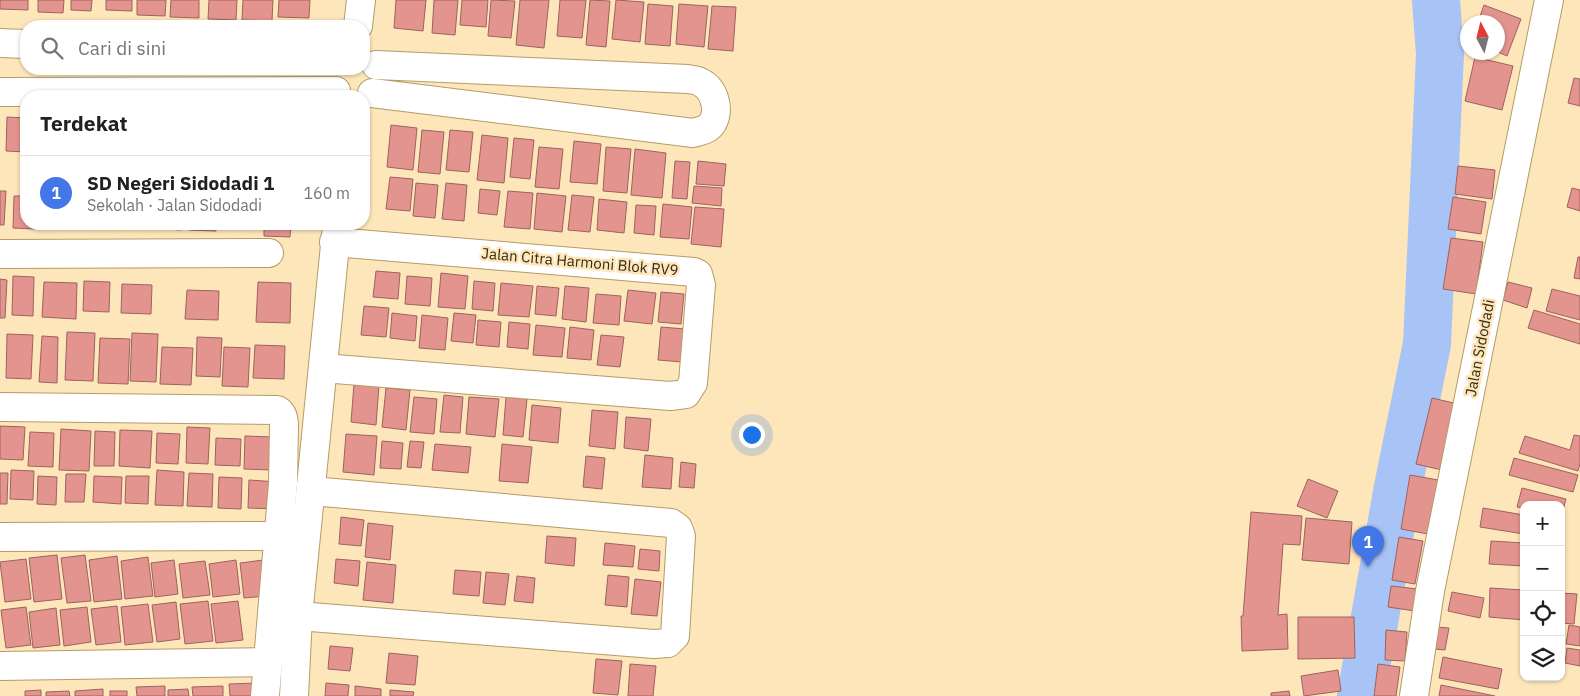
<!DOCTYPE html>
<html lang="id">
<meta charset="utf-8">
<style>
:root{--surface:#fff;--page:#f2f2f2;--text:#202124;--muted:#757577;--line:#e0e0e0;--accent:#4376e7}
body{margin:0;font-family:"IBM Plex Sans",sans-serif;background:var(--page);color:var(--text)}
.controls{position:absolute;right:15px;bottom:15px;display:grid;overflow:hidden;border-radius:10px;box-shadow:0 1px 4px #0004}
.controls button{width:45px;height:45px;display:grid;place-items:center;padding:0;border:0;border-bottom:1px solid var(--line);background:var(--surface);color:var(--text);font:25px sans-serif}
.compass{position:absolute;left:1460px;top:15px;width:45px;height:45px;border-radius:50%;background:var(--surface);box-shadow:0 1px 4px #0004;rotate:353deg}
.you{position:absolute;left:751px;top:434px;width:18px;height:18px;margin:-12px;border:4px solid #fff;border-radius:50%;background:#1a73e8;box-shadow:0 0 0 8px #1a73e833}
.badge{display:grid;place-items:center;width:32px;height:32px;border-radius:50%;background:var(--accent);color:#fff;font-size:16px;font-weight:700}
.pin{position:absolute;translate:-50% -41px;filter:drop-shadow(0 1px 2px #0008)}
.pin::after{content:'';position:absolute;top:26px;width:18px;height:15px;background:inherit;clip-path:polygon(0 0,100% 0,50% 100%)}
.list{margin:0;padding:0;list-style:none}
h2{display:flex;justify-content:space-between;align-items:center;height:65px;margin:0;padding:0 20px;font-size:21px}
h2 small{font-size:16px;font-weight:400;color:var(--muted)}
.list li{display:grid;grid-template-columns:32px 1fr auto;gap:15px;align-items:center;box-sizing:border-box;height:75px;padding:0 20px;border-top:1px solid var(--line)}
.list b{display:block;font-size:19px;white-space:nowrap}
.list p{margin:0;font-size:16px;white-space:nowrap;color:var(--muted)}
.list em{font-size:16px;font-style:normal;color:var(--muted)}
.icon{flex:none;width:28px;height:28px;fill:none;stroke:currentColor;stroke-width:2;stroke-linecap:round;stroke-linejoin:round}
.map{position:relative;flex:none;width:1580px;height:696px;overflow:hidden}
.search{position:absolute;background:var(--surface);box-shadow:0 1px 4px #0004;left:20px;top:20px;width:350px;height:55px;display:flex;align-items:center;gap:12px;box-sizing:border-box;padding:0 18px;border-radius:20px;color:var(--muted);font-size:19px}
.panel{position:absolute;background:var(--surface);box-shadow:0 1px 4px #0004;left:20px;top:90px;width:350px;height:140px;border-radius:20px}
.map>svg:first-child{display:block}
</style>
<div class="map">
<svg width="1580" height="696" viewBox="0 0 1580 696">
<rect width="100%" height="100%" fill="#fee6bb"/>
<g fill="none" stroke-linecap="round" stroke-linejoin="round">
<path stroke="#a8c3f6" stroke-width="48" d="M1361 696 1398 487 1427 344 1440 54 1436 0"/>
</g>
<g fill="#e4948f" stroke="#9d625e">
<path d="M0 0H28V10L0 9Z"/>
<path d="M38 0H64L63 13 38 12Z"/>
<path d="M71 0H92L91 11 71 10Z"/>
<path d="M106 0H132V11L106 10Z"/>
<path d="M137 0H166L165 16 137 15Z"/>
<path d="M171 0H199V18L170 17Z"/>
<path d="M209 0H237L236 20 208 19Z"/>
<path d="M243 0H273L272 21 242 20Z"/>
<path d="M279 0H310L309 18 278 17Z"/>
<path d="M396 0H426L423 31 394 28Z"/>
<path d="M434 0H458L455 35 432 33Z"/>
<path d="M462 0H488L486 27 460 25Z"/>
<path d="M491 0 515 1 511 38 488 36Z"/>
<path d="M520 0H549L544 48 516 45Z"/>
<path d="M560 0H586L582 38 557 36Z"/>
<path d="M590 0 610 1 606 47 586 45Z"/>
<path d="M616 0 644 2 640 42 612 39Z"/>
<path d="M648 4 673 6 670 46 645 44Z"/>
<path d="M679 4 708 6 704 47 676 44Z"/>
<path d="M1484 5 1521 19 1507 56 1498 52V22H1478Z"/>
<path d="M712 6 736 7 733 51 708 49Z"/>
<path d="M1475 57 1513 66 1502 110 1465 101Z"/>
<path d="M1574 78 1580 79V106L1568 103Z"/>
<path d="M7 117 26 118V152L6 151Z"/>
<path d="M391 125 417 128 413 170 387 167Z"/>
<path d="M422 130 444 132 440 174 418 172Z"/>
<path d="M450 130 473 132 469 172 446 170Z"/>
<path d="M482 135 508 138 504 183 477 180Z"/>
<path d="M514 138 534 140 530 179 510 177Z"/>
<path d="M574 141 601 144 597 184 570 182Z"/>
<path d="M539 147 563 149 559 189 535 187Z"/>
<path d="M606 147 631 149 627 193 603 191Z"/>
<path d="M635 149 666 153 662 198 631 195Z"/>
<path d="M675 161 690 162 687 199 672 198Z"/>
<path d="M698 161 726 164 724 186 696 184Z"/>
<path d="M1458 166 1495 170 1492 199 1455 194Z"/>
<path d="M390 177 413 179 410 211 386 209Z"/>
<path d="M416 183 438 185 435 218 413 216Z"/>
<path d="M446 183 467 185 464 221 442 219Z"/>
<path d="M694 186 722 188 721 206 692 203Z"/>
<path d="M1572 188 1580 190V211L1567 207Z"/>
<path d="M480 189 500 191 497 215 478 213Z"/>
<path d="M0 191H6L4 225H0Z"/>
<path d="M508 191 533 193 530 229 504 227Z"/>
<path d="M537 193 566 196 562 232 534 229Z"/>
<path d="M572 195 594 197 590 232 568 230Z"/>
<path d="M14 196H26V224H35V229L13 228Z"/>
<path d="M1453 197 1486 202 1481 234 1448 229Z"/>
<path d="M599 199 627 202 624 233 597 230Z"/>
<path d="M663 204 692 207 689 239 660 237Z"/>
<path d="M636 205 656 206 654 235 634 233Z"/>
<path d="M695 207 724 209 721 247 691 244Z"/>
<path d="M85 224H115V229L85 227Z"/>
<rect x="120" y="224" width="20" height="3"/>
<path d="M152 224H181V230L151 228Z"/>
<path d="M189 224H216V231L189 230Z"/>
<path d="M264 224H291L290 237 264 236Z"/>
<path d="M1451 238 1483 242 1476 294 1443 289Z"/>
<path d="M1578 257H1580V279L1574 278Z"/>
<path d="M376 271 400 273 398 299 373 297Z"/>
<path d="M441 273 468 276 465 309 438 307Z"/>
<path d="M13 276 34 277 33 316 12 315Z"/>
<path d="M407 276 432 278 430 306 405 304Z"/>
<path d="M0 279 7 280 5 318H0Z"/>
<path d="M84 281 110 282 109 312 83 311Z"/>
<path d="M474 281 495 283 493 311 472 309Z"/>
<path d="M44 282 77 283 76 319 42 317Z"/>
<path d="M258 282 291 283 290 323 256 322Z"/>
<path d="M1508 282 1532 288 1527 308 1503 300Z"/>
<path d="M501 283 533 286 529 317 498 315Z"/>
<path d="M122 284 152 285 151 314 121 313Z"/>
<path d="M537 286 559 288 556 316 535 314Z"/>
<path d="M565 286 589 288 586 322 562 319Z"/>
<path d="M1552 289 1580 296V320L1546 311Z"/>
<path d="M187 290 219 291 218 320 185 319Z"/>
<path d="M628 290 656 293 652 324 624 321Z"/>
<path d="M661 292 684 294 681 324 658 322Z"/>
<path d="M596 294 621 296 619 325 593 323Z"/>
<path d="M364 306 389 308 386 337 361 335Z"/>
<path d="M1534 310 1580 324V344L1528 328Z"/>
<path d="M392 313 417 316 415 341 390 338Z"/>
<path d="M454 313 476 315 473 343 451 341Z"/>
<path d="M422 315 448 318 445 350 419 348Z"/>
<path d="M478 320 501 322 499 347 476 345Z"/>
<path d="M509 322 530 324 528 349 507 347Z"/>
<path d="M536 325 565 328 562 357 533 355Z"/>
<path d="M570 327 594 330 591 360 567 358Z"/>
<path d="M661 327 685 329 682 362 658 360Z"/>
<path d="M67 332 95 333 93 381 65 380Z"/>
<path d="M132 333 158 334 156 382 130 381Z"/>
<path d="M7 334 33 335 31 379 6 378Z"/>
<path d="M601 335 624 337 620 367 597 365Z"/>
<path d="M42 336 58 337 57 383 39 382Z"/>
<path d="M197 337 222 338 220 377 196 376Z"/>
<path d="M100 338 130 339 128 384 98 383Z"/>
<path d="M255 345 285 346 284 379 253 378Z"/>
<path d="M162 347 193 348 191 385 160 384Z"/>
<path d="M224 347 250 348 248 387 222 386Z"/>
<path d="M354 384 379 386 376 425 351 422Z"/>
<path d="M386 388 410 390 406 430 382 427Z"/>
<path d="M444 395 463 397 460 433 440 432Z"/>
<path d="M414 397 437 399 434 434 410 432Z"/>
<path d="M469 397 499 399 495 437 466 434Z"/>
<path d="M506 397 527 399 523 437 503 435Z"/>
<path d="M1432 398 1458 404 1442 470 1416 464Z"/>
<path d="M532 405 561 408 558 443 529 440Z"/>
<path d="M592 410 618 412 615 449 589 446Z"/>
<path d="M626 417 651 419 648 451 624 448Z"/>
<path d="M0 426 25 427 23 460 0 459Z"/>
<path d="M187 427 210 428 208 464 186 463Z"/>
<path d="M61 429 91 431 89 471 59 470Z"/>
<path d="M120 430 152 431 150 468 119 466Z"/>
<path d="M95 431 115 432 114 466H94Z"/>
<path d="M30 432 54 433 53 467 28 466Z"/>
<path d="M157 433 180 434 178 464 156 463Z"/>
<path d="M346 434 377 436 374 475 343 472Z"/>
<path d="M1574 435 1580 436V464L1578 471 1519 453 1525 436 1570 450Z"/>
<path d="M245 436 273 437 271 470 244 469Z"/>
<path d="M216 438 241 439 240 466 215 465Z"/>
<path d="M382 441 403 443 401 469 380 468Z"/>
<path d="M410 441 424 442 421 468 407 467Z"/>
<path d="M435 444 471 447 468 473 432 470Z"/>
<path d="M502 444 532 447 528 483 499 481Z"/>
<path d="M645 455 673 458 671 489 642 487Z"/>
<path d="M586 456 605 458 602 489 583 487Z"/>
<path d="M1514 458 1578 475 1573 492 1509 475Z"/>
<path d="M681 462 696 464 694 488 679 487Z"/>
<path d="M11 470 34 471 33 500 10 499Z"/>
<path d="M157 470 184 472 183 506 155 505Z"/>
<path d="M0 473H8L7 504H0Z"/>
<path d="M189 473 213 474 212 507 187 506Z"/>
<path d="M66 474H86L84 502H65Z"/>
<path d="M1410 475 1438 480 1428 534 1401 529Z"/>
<path d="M38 476 57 477 56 505 37 504Z"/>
<path d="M94 476 122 477 121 504 93 502Z"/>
<path d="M126 476H149L148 504 125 503Z"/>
<path d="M219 477 242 478 241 509 218 508Z"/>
<path d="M1308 479 1338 491 1327 518 1297 506Z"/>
<path d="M249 480 278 482 277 509 248 508Z"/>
<path d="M1522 488 1566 499 1561 518V505H1524V508L1517 507Z"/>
<path d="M1483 508 1524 515V534L1480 527Z"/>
<path d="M1251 512 1302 516 1300 545 1283 544 1278 615 1287 614 1288 649 1242 651 1241 616H1243Z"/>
<path d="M341 517 364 520 361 546 339 544Z"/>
<path d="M1306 518 1352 522 1349 564 1302 560Z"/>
<path d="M368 523 393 526 390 560 365 557Z"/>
<path d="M547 536 576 538 574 566 545 563Z"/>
<path d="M1399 537 1423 541 1415 584 1392 580Z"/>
<path d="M1491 541 1524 543V566L1489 564Z"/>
<path d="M605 543 635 546 633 567 603 565Z"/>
<path d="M640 549 660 551 659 571 638 569Z"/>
<path d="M57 555 62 599 34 602 29 558Z"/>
<path d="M85 555 91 601 67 603 61 558Z"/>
<path d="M117 556 122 599 94 602 89 560Z"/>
<path d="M148 557 153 596 125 599 121 561Z"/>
<path d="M26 559 31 599 5 602 0 562Z"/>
<path d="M336 559 360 561 358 586 334 583Z"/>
<path d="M174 560 178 594 155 597 151 563Z"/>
<path d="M236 560 240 594 213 597 209 564Z"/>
<path d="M263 560 267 596 244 598 240 563Z"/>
<path d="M205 561 210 595 183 598 179 564Z"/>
<path d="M367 562 396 565 393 603 363 600Z"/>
<path d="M455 570 481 572 479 596 453 594Z"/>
<path d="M486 572 509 574 505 605 483 603Z"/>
<path d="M608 575 629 577 627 607 605 605Z"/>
<path d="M517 576 535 578 533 603 514 601Z"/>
<path d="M635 579 661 582 657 616 631 614Z"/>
<path d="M1391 586 1418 589 1415 611 1388 607Z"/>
<path d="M1490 588 1524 590V620L1489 617Z"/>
<path d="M1452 592 1484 598 1480 618 1448 611Z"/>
<path d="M1561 593 1577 594 1574 624 1561 623Z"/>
<path d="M208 601 213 641 185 644 180 604Z"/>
<path d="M238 601 243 640 216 643 211 604Z"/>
<path d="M176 602 180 639 157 642 152 605Z"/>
<path d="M148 604 153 642 125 645 121 607Z"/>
<path d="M117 606 121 642 96 645 91 609Z"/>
<path d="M26 607 31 645 6 648 1 610Z"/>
<path d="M87 607 91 642 64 646 60 610Z"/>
<path d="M56 608 60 645 33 648 29 612Z"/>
<path d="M1298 617H1354L1355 658 1298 659Z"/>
<path d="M1569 625 1580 627V646L1566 644Z"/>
<path d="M1437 627 1449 628 1445 650 1434 649Z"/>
<path d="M1386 630 1407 632 1405 661 1385 660Z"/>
<path d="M330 646 353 648 350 671 328 669Z"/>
<path d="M1567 648 1580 650V666L1565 663Z"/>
<path d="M389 653 418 656 415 685 386 683Z"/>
<path d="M1443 657 1502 669 1498 689 1439 678Z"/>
<path d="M596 659 622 661 618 695 593 693Z"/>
<path d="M630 664 656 666 653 696H628Z"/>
<path d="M1378 664 1400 667 1396 696H1374Z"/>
<path d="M1338 670 1341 691 1304 696 1301 676Z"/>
<path d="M257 683 258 696H230L229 684Z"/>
<path d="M326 683 349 685 348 696H325Z"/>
<path d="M1441 685 1495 696H1439Z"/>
<path d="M165 686V696H137L136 687Z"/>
<path d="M223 686V696H193L192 687Z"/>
<path d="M355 686 381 689V696H355Z"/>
<path d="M103 689V696H75V691Z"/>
<path d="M188 689 189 696H168V690Z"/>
<path d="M41 690V696H25V691Z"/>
<path d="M390 690 414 692 413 696H390Z"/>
<path d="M69 691 70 696H46V692Z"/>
<rect x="110" y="691" width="17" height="5"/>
<path d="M1289 691 1290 696H1271V693Z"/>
</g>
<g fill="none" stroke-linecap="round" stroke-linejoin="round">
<g stroke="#b69b66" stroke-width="30">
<g id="minor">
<path d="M358 26 361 0"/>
<path d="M0 43 26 44"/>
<path d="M0 92 336 91"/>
<path d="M372 93 693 133C699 131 707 130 711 125 721 112 715 89 700 82 697 80 692 80 688 79L376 65"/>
<path d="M0 254 269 253"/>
<path d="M323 368 670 396 686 394 693 383 701 285 698 274 694 272 334 242"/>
<path d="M0 407 277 410C283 413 284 420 284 426L283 484 265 696"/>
<path d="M0 537 278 536"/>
<path d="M298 616 654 644 668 643 675 636 681 536 678 528 671 523 312 491"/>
<path d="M0 666 268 662"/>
<path d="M294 696 298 616 337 225"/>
<path d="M1414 696 1430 591 1549 0"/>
</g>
</g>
<use href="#minor" stroke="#fff" stroke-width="28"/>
</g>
<g text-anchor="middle" stroke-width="5" stroke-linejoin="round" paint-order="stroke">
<g font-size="15" fill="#352a14" stroke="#fee6bb">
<text transform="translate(580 262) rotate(5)" y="5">Jalan Citra Harmoni Blok RV9</text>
<text transform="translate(1480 348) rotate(-79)" y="5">Jalan Sidodadi</text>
</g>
</g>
</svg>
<div class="controls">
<button>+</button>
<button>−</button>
<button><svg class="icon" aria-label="locate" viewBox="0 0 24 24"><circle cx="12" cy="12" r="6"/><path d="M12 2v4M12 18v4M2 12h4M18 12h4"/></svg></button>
<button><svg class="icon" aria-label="layers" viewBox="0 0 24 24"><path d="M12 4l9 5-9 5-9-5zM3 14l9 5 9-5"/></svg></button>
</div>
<svg class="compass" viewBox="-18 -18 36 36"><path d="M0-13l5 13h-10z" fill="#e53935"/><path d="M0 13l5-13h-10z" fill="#757577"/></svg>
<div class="you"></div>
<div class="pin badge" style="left:1368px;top:567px">1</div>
<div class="search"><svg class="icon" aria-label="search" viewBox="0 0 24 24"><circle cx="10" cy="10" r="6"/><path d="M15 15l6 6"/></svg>Cari di sini</div>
<section class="panel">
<h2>Terdekat<small></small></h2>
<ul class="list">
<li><span class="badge">1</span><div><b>SD Negeri Sidodadi 1</b><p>Sekolah · Jalan Sidodadi</p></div><em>160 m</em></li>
</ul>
</section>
</div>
